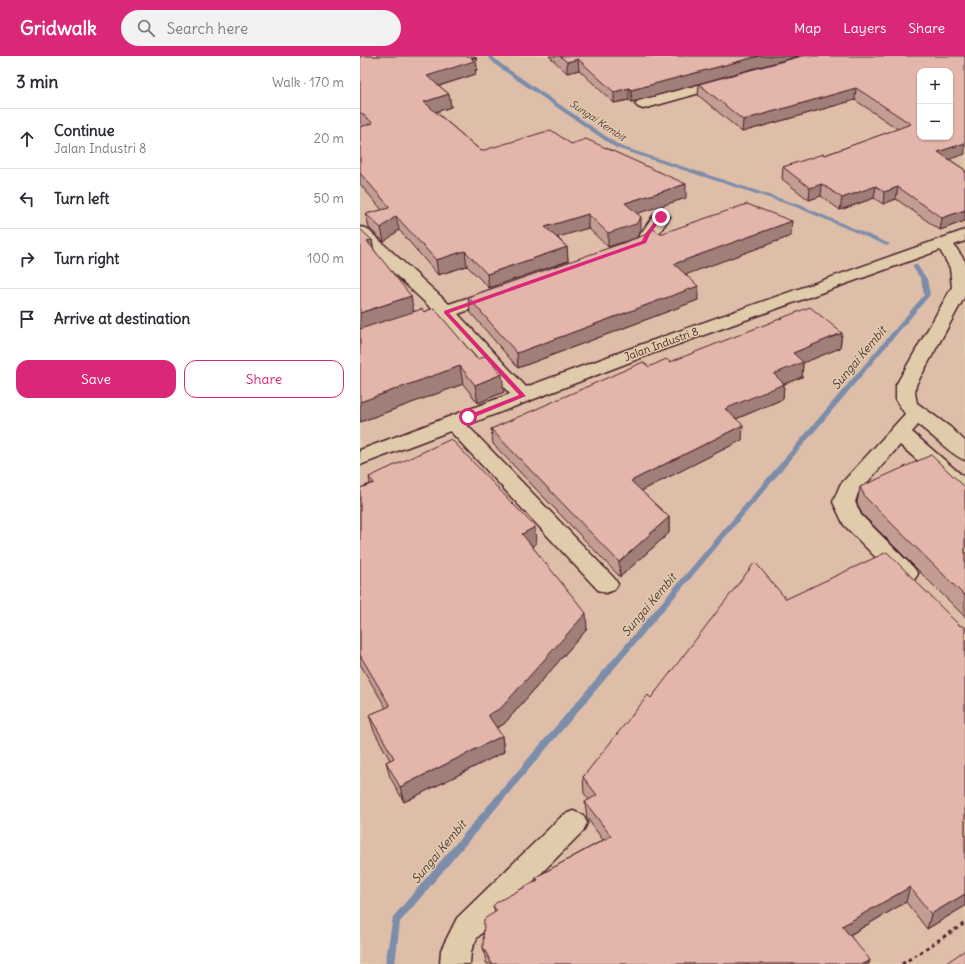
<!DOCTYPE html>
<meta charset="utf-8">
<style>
:root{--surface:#fff;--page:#f2f2f3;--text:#2b2b33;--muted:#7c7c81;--line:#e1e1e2;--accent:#db2777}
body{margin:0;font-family:Delius,sans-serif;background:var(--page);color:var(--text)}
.controls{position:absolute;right:12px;top:12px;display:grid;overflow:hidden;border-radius:8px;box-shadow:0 1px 3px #0004}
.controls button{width:36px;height:36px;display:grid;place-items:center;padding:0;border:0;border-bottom:1px solid var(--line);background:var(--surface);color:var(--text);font:20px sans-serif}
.stop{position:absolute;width:12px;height:12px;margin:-9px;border:3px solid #db2777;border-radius:50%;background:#fff}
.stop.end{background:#db2777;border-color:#fff;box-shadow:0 1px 4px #0008}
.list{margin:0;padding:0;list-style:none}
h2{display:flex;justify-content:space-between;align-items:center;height:52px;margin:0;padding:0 16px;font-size:17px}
h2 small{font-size:13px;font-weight:400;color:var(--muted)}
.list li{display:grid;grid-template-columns:26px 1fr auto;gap:12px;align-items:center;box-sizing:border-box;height:60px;padding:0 16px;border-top:1px solid var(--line)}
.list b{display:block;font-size:15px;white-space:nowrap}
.list p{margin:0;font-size:13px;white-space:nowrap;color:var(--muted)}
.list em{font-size:13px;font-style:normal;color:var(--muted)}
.actions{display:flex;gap:8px;padding:12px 16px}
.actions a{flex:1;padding:9px 0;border:1px solid var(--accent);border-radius:12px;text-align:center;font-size:14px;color:var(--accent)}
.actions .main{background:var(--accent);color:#fff}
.icon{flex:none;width:22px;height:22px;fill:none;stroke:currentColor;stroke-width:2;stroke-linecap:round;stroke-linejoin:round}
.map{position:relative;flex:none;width:605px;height:908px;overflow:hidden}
header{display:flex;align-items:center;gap:24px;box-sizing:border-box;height:56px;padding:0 20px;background:var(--accent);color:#fff}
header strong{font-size:19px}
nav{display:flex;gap:22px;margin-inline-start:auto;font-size:14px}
.search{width:280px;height:36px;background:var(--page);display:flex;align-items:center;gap:10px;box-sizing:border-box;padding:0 14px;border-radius:22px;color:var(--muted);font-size:15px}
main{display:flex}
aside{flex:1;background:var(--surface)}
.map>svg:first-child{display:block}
</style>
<header>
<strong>Gridwalk</strong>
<div class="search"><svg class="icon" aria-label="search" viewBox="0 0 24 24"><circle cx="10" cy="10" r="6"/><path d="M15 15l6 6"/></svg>Search here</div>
<nav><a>Map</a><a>Layers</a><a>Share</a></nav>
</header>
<main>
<aside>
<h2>3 min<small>Walk · 170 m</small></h2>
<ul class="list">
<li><svg class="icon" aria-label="ahead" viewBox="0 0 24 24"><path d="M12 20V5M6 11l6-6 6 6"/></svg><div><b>Continue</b><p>Jalan Industri 8</p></div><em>20 m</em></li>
<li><svg class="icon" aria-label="left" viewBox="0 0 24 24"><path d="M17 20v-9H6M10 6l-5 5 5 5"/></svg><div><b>Turn left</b></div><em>50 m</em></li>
<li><svg class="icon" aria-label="right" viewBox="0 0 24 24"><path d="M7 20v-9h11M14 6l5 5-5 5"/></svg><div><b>Turn right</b></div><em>100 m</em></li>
<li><svg class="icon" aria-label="arrive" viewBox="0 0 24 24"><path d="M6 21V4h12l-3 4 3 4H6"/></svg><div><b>Arrive at destination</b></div></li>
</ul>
<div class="actions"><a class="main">Save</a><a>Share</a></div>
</aside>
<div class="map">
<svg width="605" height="908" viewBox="0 0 605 908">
<rect width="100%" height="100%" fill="#e5ccae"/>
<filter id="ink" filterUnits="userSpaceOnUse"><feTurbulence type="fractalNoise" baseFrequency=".025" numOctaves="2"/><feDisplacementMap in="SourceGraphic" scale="8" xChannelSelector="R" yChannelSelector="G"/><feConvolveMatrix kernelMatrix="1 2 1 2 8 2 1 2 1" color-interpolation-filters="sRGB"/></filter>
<g filter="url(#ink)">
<path fill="#debea8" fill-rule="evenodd" d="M0 0H605V908H0ZM560 15H590V81H560Z"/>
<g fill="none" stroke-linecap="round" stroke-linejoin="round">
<g fill="#7c8daa" fill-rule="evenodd">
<path d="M127 0H132L141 8 260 90 440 149 530 188 527 190 525 189 436 151 256 92 137 10Z"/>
<path d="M555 208 557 209 567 223 570 239 569 240 40 866 35 908H25L33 861 564 239 561 223 552 210Z"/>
</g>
<g stroke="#4a1f2b" stroke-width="3">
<g id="minor">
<path d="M367 21 372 22 374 25 372 28 283 53 278 51 275 48 278 45Z"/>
<path d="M301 156 307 157 310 161 290 190 264 198 258 197 255 193 258 189 277 183 295 157Z"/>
<path d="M0 171 6 172 89 248 137 232 143 234 146 238 143 242 98 258 166 331 277 290 605 174V185L594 189 605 205V240L556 329 555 337 557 347 590 371 605 385V404C592 400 572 378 558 369L552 376 605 422V442L597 439 540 389 498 437 495 446 501 459 554 512 558 518 554 524 546 527 538 524 484 469 473 446 480 429 545 358 536 344V329L592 231 590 212 580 194 291 298 107 369 254 522 258 528 254 534 246 537 238 534 90 375 0 409V394L150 338 82 263 0 291V279L73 254 0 185Z"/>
<path d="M213 755 223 759 227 767 223 775 117 882 111 895 110 908H80L81 894 97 862 203 759Z"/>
</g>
</g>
<path stroke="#4a1f2b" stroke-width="3" stroke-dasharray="3.5 3.5" stroke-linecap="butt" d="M542 908 605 867"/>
<use href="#minor" fill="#e0ccaa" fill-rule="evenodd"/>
</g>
<g fill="#c39c93" stroke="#4a1f2b">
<path d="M0 0 116 1 117 14H115L116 18 79 30 89 38 91 51 76 56 121 95 211 88 326 142 277 157 281 175 276 182 248 191 228 172 197 181 207 191 208 205 129 232 107 210 78 219 39 174 24 186 9 172 6 158 22 154 0 128V71L3 70 0 67Z"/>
<path d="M189 0H439L342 27 605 0 589 103 605 114V165L580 174 536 143 523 148 514 142 480 154 461 140 449 144 422 123 423 111 465 99 538 73 495 44 382 76 338 39 339 28 272 46 269 44 254 47 219 14 207 17Z"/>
<path d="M300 178 431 180 326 218 338 244 158 312 110 256 108 241Z"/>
<path d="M12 184 13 192 54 255 64 256 144 336 118 347 103 328 0 366Z"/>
<path d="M482 277 480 292 443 307 442 321 424 328 423 343 376 363 382 384 281 435 309 461V477L260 521 133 388 131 373 289 311 310 306Z"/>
<path d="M9 421 176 488 172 490 227 573 144 668 136 672 142 680 144 696 44 746 30 721 26 706 30 704 14 675 9 659 26 652 0 608V432L10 428Z"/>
<path d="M500 431H605V561L502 458 497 447Z"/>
<path d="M426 543 605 571V850L567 873 546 846 490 879 509 908H127L126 906 123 891 135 856 133 850 176 824V821L243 784 227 762 225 746 229 744 224 737 223 721 291 642Z"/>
</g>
<g fill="#9f7f78" stroke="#4a1f2b">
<path d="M399 0H439L272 46 271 34Z"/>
<path d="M116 1 117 14H115L116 18 69 33 67 20Z"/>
<path d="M218 3 219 14 207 17V6Z"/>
<path d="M269 32V44L254 47V36Z"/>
<path d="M496 32 495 44 382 76 383 64Z"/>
<path d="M89 38 91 51 66 59 64 46Z"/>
<path d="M605 87V98L576 108 578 96Z"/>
<path d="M326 128V142L266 161 265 147Z"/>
<path d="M462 128 461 140 449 144 450 132Z"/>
<path d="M516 130 514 142 480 154 482 142Z"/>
<path d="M538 131 536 143 523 148 524 136Z"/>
<path d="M605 154V165L580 174 582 162Z"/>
<path d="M228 158V172L186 185 185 171Z"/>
<path d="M36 160 39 174 24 186 21 172Z"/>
<path d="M281 161V175L276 182 248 191V177Z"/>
<path d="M432 165 431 180 314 223V208Z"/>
<path d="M12 184 15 201 7 185Z"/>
<path d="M207 191 208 205 129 232 127 218Z"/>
<path d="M105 195 107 210 78 219 76 204Z"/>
<path d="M338 230V244L158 312 157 297Z"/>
<path d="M51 240 54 258 0 276V257Z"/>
<path d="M482 277 480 292 443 307 442 321 424 328 423 343 364 368 365 353 414 318 433 297Z"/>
<path d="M100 310 103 328 0 366V346Z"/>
<path d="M142 318 144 336 118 347 115 329Z"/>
<path d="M383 369 382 384 271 440V425Z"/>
<path d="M309 461V477L260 521 259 506Z"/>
<path d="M175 471 176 488 164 494 162 478Z"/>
<path d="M226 557 227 573 144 668 130 675 128 659Z"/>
<path d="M142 680 144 696 44 746 40 731Z"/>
<path d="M550 831 546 846 479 885 482 870Z"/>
<path d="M605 838V850L567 873 571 858Z"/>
<path d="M510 904 509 908H504Z"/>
</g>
<g fill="#e3b5ab" stroke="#4a1f2b" fill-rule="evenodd">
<path d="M0 0H114L116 1 111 2 114 5 67 20 89 38 64 46 121 95 191 74 211 88 226 83 326 128 265 147 281 161 276 168 248 177 228 158 185 171 207 191 127 218 105 195 76 204 36 160 21 172 6 158 29 152 28 149 0 117V71L13 67 0 56Z"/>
<path d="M200 0H399L271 34 269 32 254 36 218 3 207 6Z"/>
<path d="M442 0H605V87L578 96 605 114V154L582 162 538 131 524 136 516 130 482 142 462 128 450 132 423 111 463 98 465 99 551 68 496 32 383 64 339 28ZM560 15H590V81H560Z"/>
<path d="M387 148 432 165 314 208 338 230 157 297 108 241 260 188 290 177 294 173 300 178Z"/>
<path d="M0 173 12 184 7 185 51 240 0 257Z"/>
<path d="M450 251 482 277 433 297 443 306 414 318 424 328 365 353 383 369 271 425 309 461 259 506 131 373 283 306 289 311 306 303 310 306Z"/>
<path d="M74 252 117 303 126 300 142 318 115 329 100 310 0 346V273L62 253 64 256Z"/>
<path d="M91 383 175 471 162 478 226 557 141 652 128 659 142 680 40 731 26 706 34 702 9 659 30 650 0 599V432L14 427 9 421Z"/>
<path d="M571 399 605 431V540L505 441 500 431Z"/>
<path d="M527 496 599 569 605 571V838L571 858 550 831 482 870 510 904 504 908H132L123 891 124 863 137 855 133 850 137 846 178 824 176 821 251 780 225 746 237 739 223 721 288 639 291 642 395 506 426 543Z"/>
<path d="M605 894V908H585Z"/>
</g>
</g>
<path fill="#db2777" d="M299 160 303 161 290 178 286 187 89 257 166 340 110 363H106V360L159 339 84 257V255L282 185 285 178Z"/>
<g text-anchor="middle" stroke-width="3" stroke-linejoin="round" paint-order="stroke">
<g font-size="10" font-style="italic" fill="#523140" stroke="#e0ccaa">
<text transform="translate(238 64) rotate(34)" y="4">Sungai Kembit</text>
</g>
<g font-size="11" fill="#4a1f2b" stroke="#e0ccaa">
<text transform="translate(301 288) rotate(-20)" y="4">Jalan Industri 8</text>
</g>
<g font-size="12" font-style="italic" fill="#523140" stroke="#e0ccaa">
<text transform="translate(499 302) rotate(-50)" y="4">Sungai Kembit</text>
<text transform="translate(289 549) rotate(-50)" y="4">Sungai Kembit</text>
<text transform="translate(79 796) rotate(-50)" y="4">Sungai Kembit</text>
</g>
</g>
</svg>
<div class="controls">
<button>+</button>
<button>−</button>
</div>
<div class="stop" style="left:108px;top:361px"></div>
<div class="stop end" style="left:301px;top:161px"></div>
</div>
</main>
